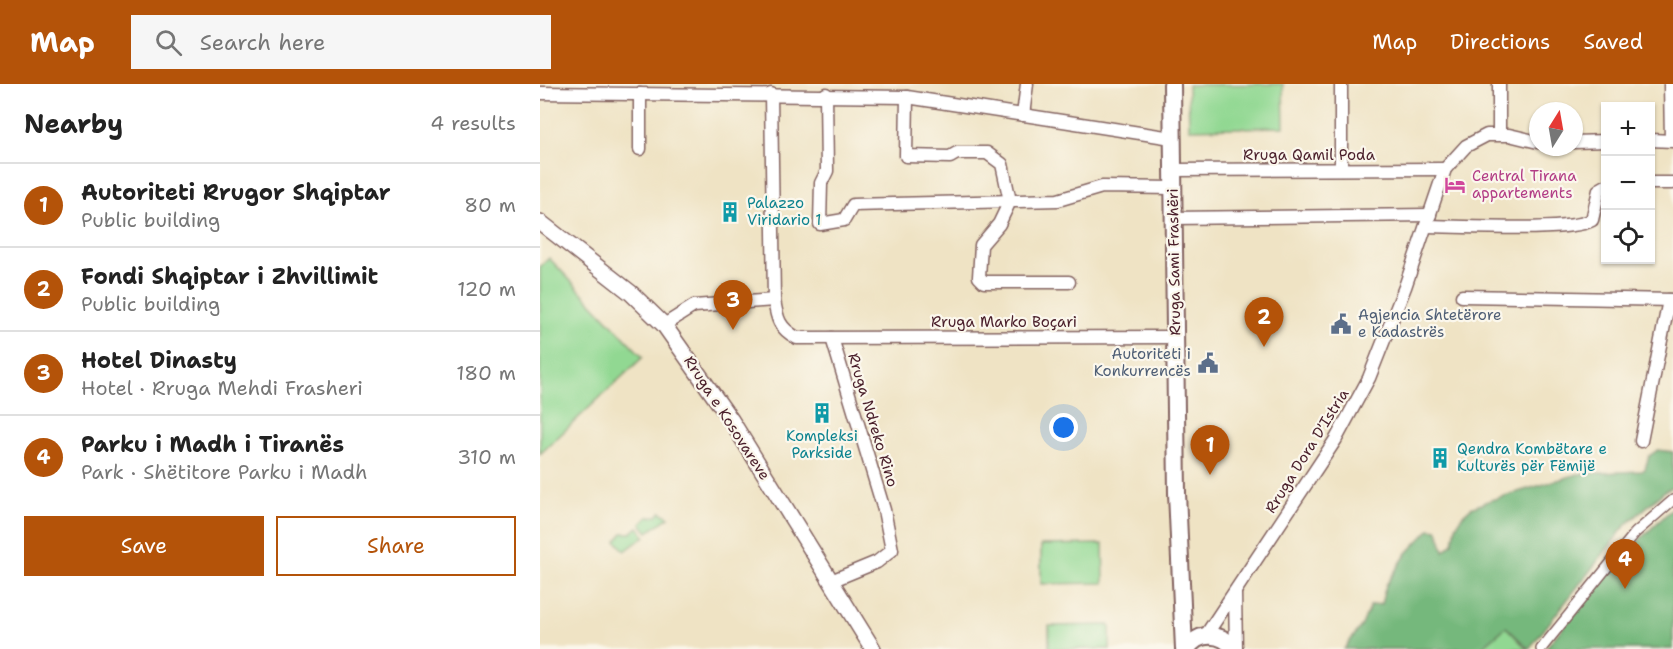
<!DOCTYPE html>
<meta charset="utf-8">
<style>
:root{--surface:#fff;--page:#f6f6f6;--text:#222;--muted:#767676;--line:#e0e0e0;--accent:#b45309}
body{margin:0;font-family:"Shantell Sans",sans-serif;background:var(--page);color:var(--text)}
.controls{position:absolute;right:18px;top:18px;display:grid;overflow:hidden;border-radius:0px;box-shadow:0 2px 4px #0004}
.controls button{width:54px;height:54px;display:grid;place-items:center;padding:0;border:0;border-bottom:2px solid var(--line);background:var(--surface);color:var(--text);font:30px sans-serif}
.compass{position:absolute;left:989px;top:18px;width:54px;height:54px;border-radius:50%;background:var(--surface);box-shadow:0 2px 4px #0004;rotate:11deg}
.you{position:absolute;left:524px;top:344px;width:21px;height:21px;margin:-15px;border:4px solid #fff;border-radius:50%;background:#1a73e8;box-shadow:0 0 0 9px #1a73e833}
.badge{display:grid;place-items:center;width:39px;height:39px;border-radius:50%;background:var(--accent);color:#fff;font-size:20px;font-weight:700}
.pin{position:absolute;translate:-50% -50px;filter:drop-shadow(0 2px 3px #0008)}
.pin::after{content:'';position:absolute;top:32px;width:21px;height:18px;background:inherit;clip-path:polygon(0 0,100% 0,50% 100%)}
.list{margin:0;padding:0;list-style:none}
h2{display:flex;justify-content:space-between;align-items:center;height:78px;margin:0;padding:0 24px;font-size:26px}
h2 small{font-size:20px;font-weight:400;color:var(--muted)}
.list li{display:grid;grid-template-columns:39px 1fr auto;gap:18px;align-items:center;box-sizing:border-box;height:84px;padding:0 24px;border-top:2px solid var(--line)}
.list b{display:block;font-size:22px;white-space:nowrap}
.list p{margin:0;font-size:20px;white-space:nowrap;color:var(--muted)}
.list em{font-size:20px;font-style:normal;color:var(--muted)}
.actions{display:flex;gap:12px;padding:18px 24px}
.actions a{flex:1;padding:14px 0;border:2px solid var(--accent);border-radius:0px;text-align:center;font-size:21px;color:var(--accent)}
.actions .main{background:var(--accent);color:#fff}
.icon{flex:none;width:33px;height:33px;fill:none;stroke:currentColor;stroke-width:2;stroke-linecap:round;stroke-linejoin:round}
.map{position:relative;flex:none;width:1133px;height:565px;overflow:hidden}
header{display:flex;align-items:center;gap:36px;box-sizing:border-box;height:84px;padding:0 30px;background:var(--accent);color:#fff}
header strong{font-size:28px}
nav{display:flex;gap:33px;margin-inline-start:auto;font-size:21px}
.search{width:420px;height:54px;background:var(--page);display:flex;align-items:center;gap:15px;box-sizing:border-box;padding:0 21px;border-radius:0px;color:var(--muted);font-size:22px}
main{display:flex}
aside{flex:1;background:var(--surface)}
.map>svg:first-child{display:block}
</style>
<header>
<strong>Map</strong>
<div class="search"><svg class="icon" aria-label="search" viewBox="0 0 24 24"><circle cx="10" cy="10" r="6"/><path d="M15 15l6 6"/></svg>Search here</div>
<nav><a>Map</a><a>Directions</a><a>Saved</a></nav>
</header>
<main>
<aside>
<h2>Nearby<small>4 results</small></h2>
<ul class="list">
<li><span class="badge">1</span><div><b>Autoriteti Rrugor Shqiptar</b><p>Public building</p></div><em>80 m</em></li>
<li><span class="badge">2</span><div><b>Fondi Shqiptar i Zhvillimit</b><p>Public building</p></div><em>120 m</em></li>
<li><span class="badge">3</span><div><b>Hotel Dinasty</b><p>Hotel · Rruga Mehdi Frasheri</p></div><em>180 m</em></li>
<li><span class="badge">4</span><div><b>Parku i Madh i Tiranës</b><p>Park · Shëtitore Parku i Madh</p></div><em>310 m</em></li>
</ul>
<div class="actions"><a class="main">Save</a><a>Share</a></div>
</aside>
<div class="map">
<svg width="1133" height="565" viewBox="0 0 1133 565">
<rect width="100%" height="100%" fill="#fbf7ec"/>
<filter id="ink" filterUnits="userSpaceOnUse"><feTurbulence type="fractalNoise" baseFrequency=".0167" numOctaves="2"/><feDisplacementMap in="SourceGraphic" scale="12" xChannelSelector="R" yChannelSelector="G"/><feConvolveMatrix kernelMatrix="1 2 1 2 8 2 1 2 1" color-interpolation-filters="sRGB"/></filter>
<filter id="wash" filterUnits="userSpaceOnUse"><feTurbulence type="fractalNoise" baseFrequency=".008" numOctaves="4" result="noise"/><feDisplacementMap in="SourceGraphic" scale="24" xChannelSelector="R" yChannelSelector="G"/><feGaussianBlur stdDeviation="1.35" result="paint"/><feColorMatrix in="noise" values="0 0 0 0 0 0 0 0 0 0 0 0 0 0 0 0 0 1.4 0 .05"/><feComposite in="paint" operator="in"/></filter>
<g filter="url(#wash)">
<rect width="100%" height="100%" fill="#efe3c4"/>
<g fill="#91d892" stroke="#6e7c5e" stroke-width="1.5">
<path d="M743 0 744 43 649 45 648 1Z"/>
<path d="M9 174 103 273 0 370V183Z"/>
<path d="M121 428 129 433 108 448 101 440 108 433 117 432Z"/>
<path d="M98 443 105 452 85 467 76 457 83 449H91Z"/>
<path d="M563 460 564 499 501 500V461Z"/>
<path d="M570 541V565H509V542Z"/>
<path d="M966 543 987 565H940Z"/>
</g>
<g fill="#74b87c" stroke="#5f6c54" stroke-width="1.5">
<path d="M1118 366 1133 368V403L1126 406 1085 442 989 565 966 543 940 565H804L822 541 830 522 841 520 846 501 867 469 890 445 898 446 904 467 913 459 916 443 922 432 931 424 951 416 1038 390 1102 387 1105 385 1109 372Z"/>
<path d="M1133 424V565H1005L1078 476Z"/>
</g>
</g>
<g filter="url(#ink)">
<g fill="none" stroke-linecap="round" stroke-linejoin="round">
<g stroke="#846461" stroke-width="12">
<path id="pedestrian" d="M1001 565 1095 449 1133 416"/>
</g>
<g stroke="#846461" stroke-width="15">
<g id="minor">
<path d="M801 0V85"/>
<path d="M959 0V49"/>
<path d="M1130 0 1131 56"/>
<path d="M0 9 367 13 632 54"/>
<path d="M100 10V65"/>
<path d="M231 10 234 216C237 235 239 244 257 254L635 253"/>
<path d="M286 10 287 87 281 99 280 140 304 136 313 121 518 116 562 103 633 104"/>
<path d="M367 13 366 72 410 73 417 69H447L462 80 470 117 459 140 441 161 439 193 444 198H529"/>
<path d="M483 31 487 0"/>
<path d="M1110 56 1133 57"/>
<path d="M1034 58 1066 57"/>
<path d="M633 86 905 85"/>
<path d="M1110 99H1133"/>
<path d="M633 134 890 131"/>
<path d="M886 142C919 142 1029 149 1052 136L1059 106 1066 102"/>
<path d="M922 212 1133 216"/>
<path d="M124 241 154 222 234 216"/>
<path d="M1101 357 1129 216"/>
<path d="M291 497 337 478 352 466 344 426 292 254"/>
<path d="M695 509 696 565"/>
<path d="M666 551 796 355 829 294 865 203 905 85 926 62 947 51H969L998 58"/>
</g>
</g>
<g stroke="#846461" stroke-width="18">
<path id="tertiary" d="M0 138 91 209 124 241 191 336 333 565"/>
</g>
<g stroke="#846461" stroke-width="20">
<g id="secondary">
<path d="M632 0 637 409 644 565"/>
<path d="M647 565C658 547 683 548 694 565"/>
</g>
</g>
<use href="#pedestrian" stroke="#fff" stroke-width="9"/>
<use href="#minor" stroke="#fff" stroke-width="12"/>
<use href="#tertiary" stroke="#fff" stroke-width="15"/>
<use href="#secondary" stroke="#fff" stroke-width="16"/>
</g>
</g>
<defs>
<g id="hotel-bare" transform="scale(1.62)"><path d="M-6-4.5h1.5V1H6V5H4.5V3h-9V5H-6ZM-4 0a1.8 1.8 0 1 1 3.6 0ZM.5 0V-2.5h3Q6-2.5 6 0Z" fill="#d1479c" stroke="#fbf7ec" stroke-width="2.5" paint-order="stroke"/></g>
<g id="building-bare" transform="scale(1.62)"><path d="M-4-6H4V6H1V3H-1V6H-4ZM-2.5-4.3h1.7v1.8h-1.7ZM.8-4.3h1.7v1.8H.8ZM-2.5-1h1.7V.8h-1.7ZM.8-1h1.7V.8H.8Z" fill="#0f9aa8" stroke="#fbf7ec" stroke-width="2.5" paint-order="stroke"/></g>
<g id="civic-bare" transform="scale(1.62)"><path d="M-.6-6.5H3V-4.5H.6V-3L4-1V1h2V6H-6V1h2V-1L-.6-3ZM-1.2 2.5V6h2.4V2.5Z" fill="#5c6f8a" stroke="#fbf7ec" stroke-width="2.5" paint-order="stroke"/></g>
</defs>
<g fill-rule="evenodd">
<use href="#hotel-bare" x="915" y="101"/>
<use href="#building-bare" x="190" y="128"/>
<use href="#civic-bare" x="801" y="240"/>
<use href="#civic-bare" x="668" y="279"/>
<use href="#building-bare" x="282" y="329"/>
<use href="#building-bare" x="900" y="374"/>
</g>
<g text-anchor="middle" stroke-width="4.5" stroke-linejoin="round" paint-order="stroke">
<g font-size="15" fill="#4a1f2b" stroke="#fbf7ec">
<text x="769" y="76">Rruga Qamil Poda</text>
<text transform="translate(634 178) rotate(-91)" y="5">Rruga Sami Frashëri</text>
<text x="464" y="243">Rruga Marko Boçari</text>
<text transform="translate(187 334) rotate(57)" y="5">Rruga e Kosovareve</text>
<text transform="translate(333 336) rotate(73)" y="5">Rruga Ndreko Rino</text>
<text transform="translate(767 367) rotate(-58)" y="5">Rruga Dora D'Istria</text>
</g>
<g font-size="15" fill="#b23c85" stroke="#fbf7ec" text-anchor="start">
<text x="932" y="97">Central Tirana<tspan x="932" dy="17">appartements</tspan></text>
</g>
<g font-size="15" fill="#0d838f" stroke="#fbf7ec" text-anchor="start">
<text x="207" y="124">Palazzo<tspan x="207" dy="17">Viridario 1</tspan></text>
<text x="282" y="357" text-anchor="middle">Kompleksi<tspan x="282" dy="17">Parkside</tspan></text>
<text x="917" y="370">Qendra Kombëtare e<tspan x="917" dy="17">Kulturës për Fëmijë</tspan></text>
</g>
<g font-size="15" fill="#4e5e75" stroke="#fbf7ec" text-anchor="start">
<text x="818" y="236">Agjencia Shtetërore<tspan x="818" dy="17">e Kadastrës</tspan></text>
<text x="651" y="275" text-anchor="end">Autoriteti i<tspan x="651" dy="17">Konkurrencës</tspan></text>
</g>
</g>
</svg>
<div class="controls">
<button>+</button>
<button>−</button>
<button><svg class="icon" aria-label="locate" viewBox="0 0 24 24"><circle cx="12" cy="12" r="6"/><path d="M12 2v4M12 18v4M2 12h4M18 12h4"/></svg></button>
</div>
<svg class="compass" viewBox="-18 -18 36 36"><path d="M0-13l5 13h-10z" fill="#e53935"/><path d="M0 13l5-13h-10z" fill="#767676"/></svg>
<div class="you"></div>
<div class="pin badge" style="left:670px;top:391px">1</div>
<div class="pin badge" style="left:724px;top:263px">2</div>
<div class="pin badge" style="left:193px;top:246px">3</div>
<div class="pin badge" style="left:1085px;top:505px">4</div>
</div>
</main>
